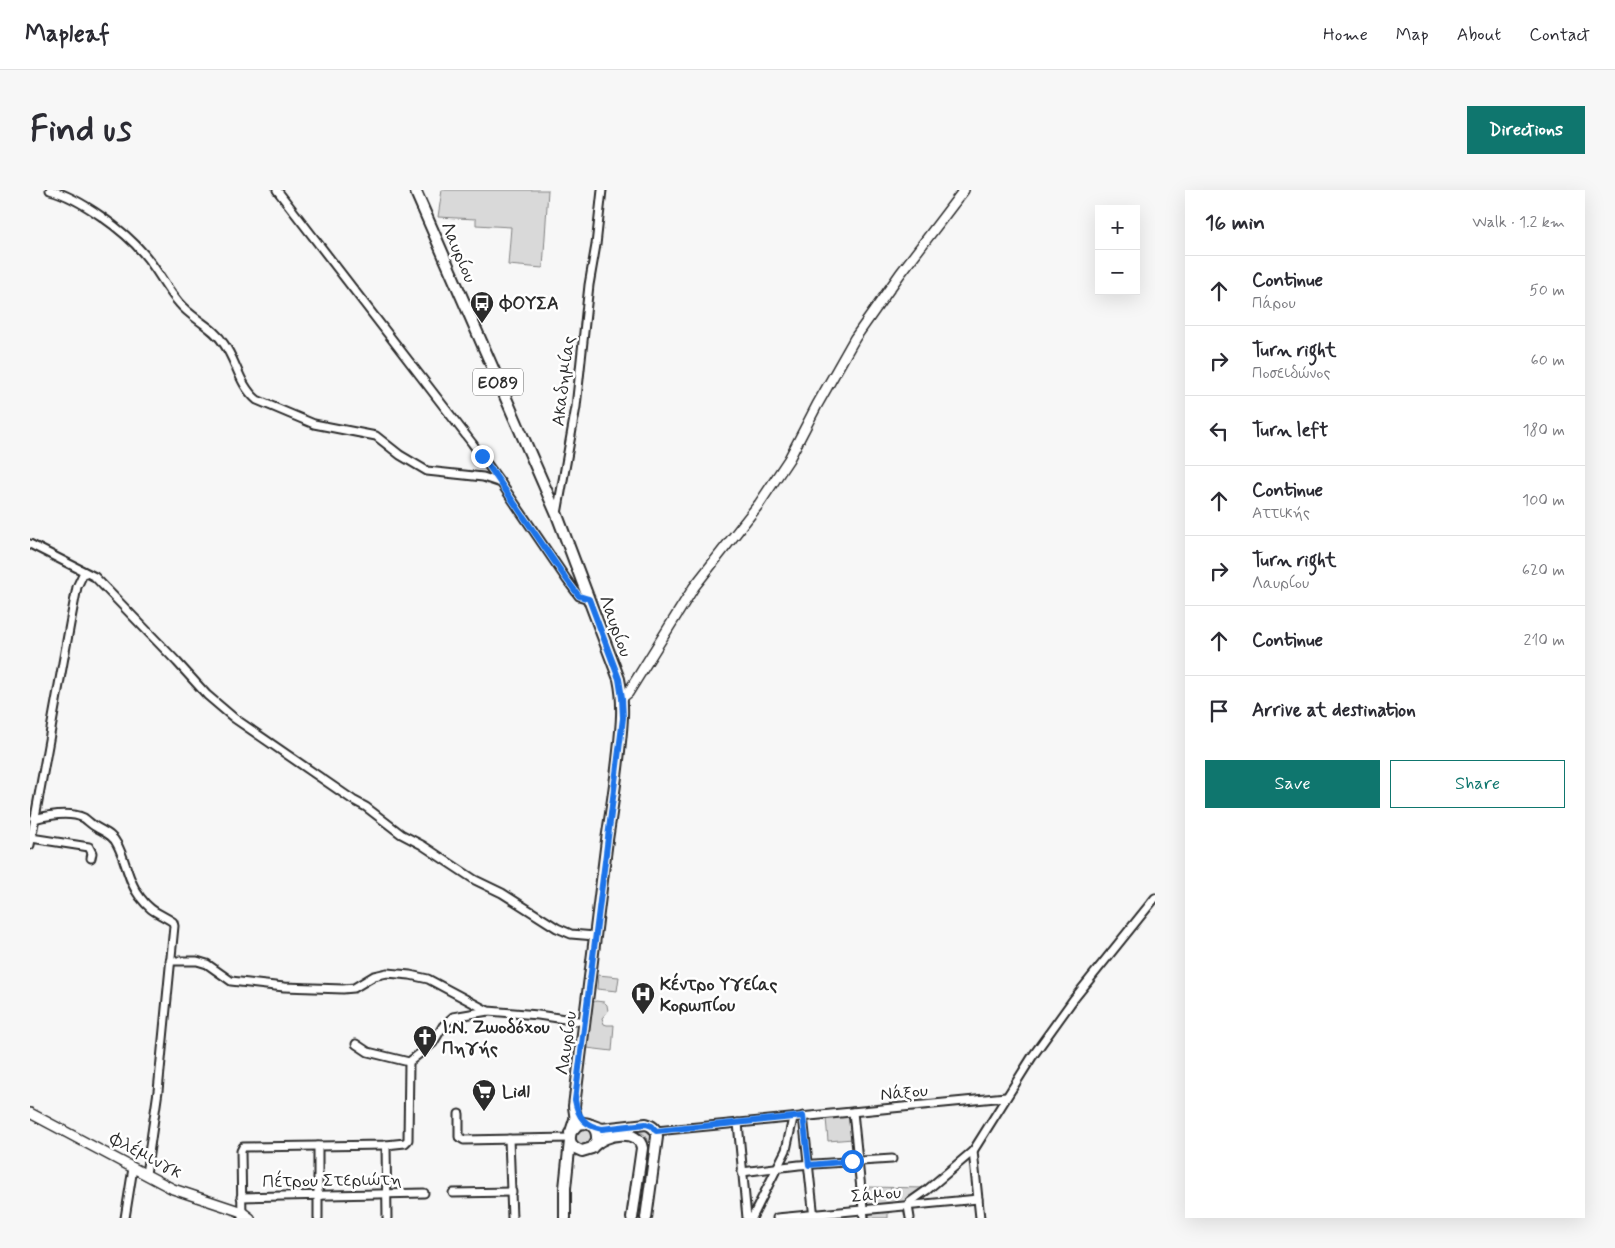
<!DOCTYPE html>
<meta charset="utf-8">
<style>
:root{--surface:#fff;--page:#f7f7f7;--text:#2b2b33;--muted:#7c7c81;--line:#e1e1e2;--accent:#0f766e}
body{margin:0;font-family:Mynerve,sans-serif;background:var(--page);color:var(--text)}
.controls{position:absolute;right:15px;top:15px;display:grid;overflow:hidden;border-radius:0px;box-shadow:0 5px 20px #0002}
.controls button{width:45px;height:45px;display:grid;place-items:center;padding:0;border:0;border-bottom:1px solid var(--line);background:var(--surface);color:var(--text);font:25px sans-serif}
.stop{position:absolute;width:15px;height:15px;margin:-11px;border:4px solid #1a73e8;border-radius:50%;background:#fff}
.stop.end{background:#1a73e8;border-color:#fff;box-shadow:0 1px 5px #0008}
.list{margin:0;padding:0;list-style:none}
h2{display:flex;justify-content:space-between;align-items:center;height:65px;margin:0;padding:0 20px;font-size:21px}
h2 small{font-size:16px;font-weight:400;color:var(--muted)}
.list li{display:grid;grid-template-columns:32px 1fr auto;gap:15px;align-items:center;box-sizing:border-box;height:70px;padding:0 20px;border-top:1px solid var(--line)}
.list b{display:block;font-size:19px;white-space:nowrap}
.list p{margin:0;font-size:16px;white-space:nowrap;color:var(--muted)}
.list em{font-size:16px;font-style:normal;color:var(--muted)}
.actions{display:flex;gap:10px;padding:15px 20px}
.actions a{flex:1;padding:11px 0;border:1px solid var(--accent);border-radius:0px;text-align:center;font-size:18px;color:var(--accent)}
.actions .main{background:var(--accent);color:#fff}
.icon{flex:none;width:28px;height:28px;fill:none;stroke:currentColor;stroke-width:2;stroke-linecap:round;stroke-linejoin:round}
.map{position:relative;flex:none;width:1125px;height:1028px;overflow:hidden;border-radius:0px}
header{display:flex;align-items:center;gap:30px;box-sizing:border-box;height:70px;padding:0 25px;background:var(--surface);border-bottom:1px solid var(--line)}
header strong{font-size:24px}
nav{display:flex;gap:28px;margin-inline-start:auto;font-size:18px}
.intro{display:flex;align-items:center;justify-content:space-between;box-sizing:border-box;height:120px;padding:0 30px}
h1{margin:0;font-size:35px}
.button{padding:12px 22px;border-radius:0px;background:var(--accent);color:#fff;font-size:18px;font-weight:700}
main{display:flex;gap:30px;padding:0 30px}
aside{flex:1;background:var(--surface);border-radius:0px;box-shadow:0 5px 20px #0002}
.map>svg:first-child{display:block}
</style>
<header>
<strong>Mapleaf</strong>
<nav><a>Home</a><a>Map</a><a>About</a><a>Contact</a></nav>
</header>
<div class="intro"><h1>Find us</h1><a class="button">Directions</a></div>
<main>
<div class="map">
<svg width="1125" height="1028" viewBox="0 0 1125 1028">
<rect width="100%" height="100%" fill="#f7f7f7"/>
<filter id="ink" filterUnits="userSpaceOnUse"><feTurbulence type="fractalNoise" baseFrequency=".02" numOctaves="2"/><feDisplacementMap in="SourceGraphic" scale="10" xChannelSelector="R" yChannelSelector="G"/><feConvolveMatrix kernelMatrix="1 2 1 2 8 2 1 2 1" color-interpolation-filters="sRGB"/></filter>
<g filter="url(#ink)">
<g fill="#d9d9d9" stroke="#828282">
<path d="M412 0H518L513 78 478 75 481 37 446 35V29L408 27Z"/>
<path d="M568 785 589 787 587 801 567 799Z"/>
<path d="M566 811 574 812 577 815 578 821 572 828 574 834 577 835H584L582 861 557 858 562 813Z"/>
<path d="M821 926 823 949 798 951 796 928Z"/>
<path d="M556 935 565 946 556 958 546 955 543 941Z"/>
<path d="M614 939 619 940 623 944 613 1028H605L617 951 616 946 612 943H608L572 946 571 942Z"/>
<path d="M836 997 896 998 872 1014 838 1018Z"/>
<path d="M858 1022V1028H840L839 1024Z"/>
</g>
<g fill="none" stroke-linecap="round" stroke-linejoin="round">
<g stroke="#2b2b2b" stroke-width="11">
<g id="minor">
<path d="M20 0C50 8 94 40 114 64 127 79 136 98 149 113 162 129 184 137 194 154 207 172 209 195 227 210L284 234 346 246 370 265 397 281 453 287 471 293 537 390 549 406 559 409"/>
<path d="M247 0 442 253 471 293"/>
<path d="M527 324 546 217 559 95 566 55 572 0"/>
<path d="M0 354 65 387 147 472 177 505 204 528 323 610 336 617 371 644 392 655 445 690 472 703 527 738 541 744 565 746"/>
<path d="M4 629C19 625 39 621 54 628 58 631 62 635 66 637 74 642 83 645 87 654 96 670 98 692 110 707 122 723 128 722 143 732L144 736 128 901 116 984"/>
<path d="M1 648 59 657 62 663 61 668"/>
<path d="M0 655 40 434 47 397 54 382"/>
<path d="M140 771H167L177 774 201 791 254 797 313 799 324 798 344 786 357 783 380 785 398 789 458 821 508 825 555 832"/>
<path d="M326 854 338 862 379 872"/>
<path d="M823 922 834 1028"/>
<path d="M429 924V947L434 950 540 948"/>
<path d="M773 926 784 1028"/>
<path d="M708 933 717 1028"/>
<path d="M626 941 976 907"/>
<path d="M479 949 482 1028"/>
<path d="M356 955 357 1028"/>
<path d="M288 956V1028"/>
<path d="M943 961 950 1028"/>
<path d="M712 982 769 975 862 969"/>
<path d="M423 1003 482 1002"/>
<path d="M211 1007 394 1003"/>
<path d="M95 1028 103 978"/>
<path d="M212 1028 211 961 213 957 356 955 375 953 378 950 379 872 403 853 413 836 423 827 458 821"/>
<path d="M722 1028 756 960 763 928"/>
<path d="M747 1028 948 1009"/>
<path d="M880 1028 878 1016 880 1012 897 1000 943 961 1002 867 1043 810 1125 708"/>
</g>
</g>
<g stroke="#2b2b2b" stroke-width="12">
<g id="tertiary">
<path d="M592 508 598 503 664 397 729 314 759 269 787 215 825 148 870 84 934 0"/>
<path d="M0 923 143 999 212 1022 220 1028"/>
</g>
</g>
<g stroke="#2b2b2b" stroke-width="14">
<g id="secondary">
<path d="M561 935 572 939 616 934C623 936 627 940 627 947L616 1028"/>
<path d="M565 955C575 944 609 938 612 958L602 1028"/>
</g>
</g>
<g stroke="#2b2b2b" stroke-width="14">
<g id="primary">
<path d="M385 0 527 325 589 489C595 517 591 542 588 570 585 597 581 624 577 650L544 916C544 920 546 925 545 929 542 942 532 954 552 961L562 958 567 950C568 937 559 930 547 935L540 943"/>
<path d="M535 1028V998L540 951"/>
</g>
</g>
<use href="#minor" stroke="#fff" stroke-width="7"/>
<use href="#tertiary" stroke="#fff" stroke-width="9"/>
<use href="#secondary" stroke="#fff" stroke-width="10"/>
<use href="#primary" stroke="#fff" stroke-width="10"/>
</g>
</g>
<g fill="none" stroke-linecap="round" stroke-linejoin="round" filter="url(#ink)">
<path stroke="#1a73e8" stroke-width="6" d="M452 266 537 390 549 406 559 409 589 489 592 508 593 528 545 910C548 927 555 936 572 939L616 934 622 936 626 941 773 926 779 975 822 971"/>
</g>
<defs>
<g id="bus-pin" transform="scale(1.25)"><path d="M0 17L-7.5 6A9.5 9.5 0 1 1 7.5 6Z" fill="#2b2b2b" stroke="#fff"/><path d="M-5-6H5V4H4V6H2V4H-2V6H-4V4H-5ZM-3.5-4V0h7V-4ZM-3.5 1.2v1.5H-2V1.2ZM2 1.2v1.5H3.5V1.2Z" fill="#fff"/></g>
<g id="hospital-pin" transform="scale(1.25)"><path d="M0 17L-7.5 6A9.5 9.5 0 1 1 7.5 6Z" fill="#2b2b2b" stroke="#fff"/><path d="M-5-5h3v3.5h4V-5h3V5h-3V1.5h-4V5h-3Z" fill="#fff"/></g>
<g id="church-pin" transform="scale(1.25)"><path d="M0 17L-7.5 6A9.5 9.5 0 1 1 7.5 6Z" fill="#2b2b2b" stroke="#fff"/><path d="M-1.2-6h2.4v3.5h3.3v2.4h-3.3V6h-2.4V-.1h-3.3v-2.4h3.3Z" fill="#fff"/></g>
<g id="supermarket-pin" transform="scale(1.25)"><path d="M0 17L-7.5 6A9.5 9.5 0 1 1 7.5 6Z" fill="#2b2b2b" stroke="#fff"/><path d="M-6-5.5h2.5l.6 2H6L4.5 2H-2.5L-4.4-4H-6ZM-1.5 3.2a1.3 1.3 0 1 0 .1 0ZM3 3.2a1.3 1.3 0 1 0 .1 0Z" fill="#fff"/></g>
</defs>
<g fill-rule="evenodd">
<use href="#bus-pin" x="452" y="113"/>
<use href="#hospital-pin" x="613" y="804"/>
<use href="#church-pin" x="395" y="847"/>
<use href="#supermarket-pin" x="454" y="901"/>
</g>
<g text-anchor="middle" stroke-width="5" stroke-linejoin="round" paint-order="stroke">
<rect fill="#fff" stroke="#6b6b6b" stroke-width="1" x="443" y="178.5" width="50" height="27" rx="4"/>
<g font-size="16" font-weight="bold" fill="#2b2b2b">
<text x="468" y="198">ΕΟ89</text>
</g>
<g font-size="18" fill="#2b2b2b" stroke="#fff">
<text transform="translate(429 62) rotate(67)" y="6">Λαυρίου</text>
<text transform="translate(533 191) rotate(-83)" y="6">Ακαδημίας</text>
<text transform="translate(586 436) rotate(70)" y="6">Λαυρίου</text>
<text transform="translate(536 853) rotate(-82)" y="6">Λαυρίου</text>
<text transform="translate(874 902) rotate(-5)" y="6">Νάξου</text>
<text transform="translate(116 965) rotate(28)" y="6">Φλέμινγκ</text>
<text transform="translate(302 990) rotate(-1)" y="6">Πέτρου Στεριώτη</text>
<text transform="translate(846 1004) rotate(-5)" y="6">Σάμου</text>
</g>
<g font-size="18" font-weight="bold" fill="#2b2b2b" stroke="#fff" text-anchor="start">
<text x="470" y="119">ΦΟΥΣΑ</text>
<text x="630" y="800">Κέντρο Υγείας<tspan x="630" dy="21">Κορωπίου</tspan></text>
<text x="412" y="843">Ι.Ν. Ζωοδόχου<tspan x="412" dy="21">Πηγής</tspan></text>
<text x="472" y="907">Lidl</text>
</g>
</g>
</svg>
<div class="controls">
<button>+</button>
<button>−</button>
</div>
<div class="stop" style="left:822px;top:971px"></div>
<div class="stop end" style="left:452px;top:266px"></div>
</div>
<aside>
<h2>16 min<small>Walk · 1.2 km</small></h2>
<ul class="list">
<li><svg class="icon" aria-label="ahead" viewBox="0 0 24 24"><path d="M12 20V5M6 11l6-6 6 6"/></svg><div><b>Continue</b><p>Πάρου</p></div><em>50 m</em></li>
<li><svg class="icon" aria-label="right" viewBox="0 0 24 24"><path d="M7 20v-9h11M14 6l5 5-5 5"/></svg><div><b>Turn right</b><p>Ποσειδώνος</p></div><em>60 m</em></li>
<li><svg class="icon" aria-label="left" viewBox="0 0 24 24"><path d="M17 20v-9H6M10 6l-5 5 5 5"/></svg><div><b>Turn left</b></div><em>180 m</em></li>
<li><svg class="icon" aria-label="ahead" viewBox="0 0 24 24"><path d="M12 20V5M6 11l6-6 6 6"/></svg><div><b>Continue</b><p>Αττικής</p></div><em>100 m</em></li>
<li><svg class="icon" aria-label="right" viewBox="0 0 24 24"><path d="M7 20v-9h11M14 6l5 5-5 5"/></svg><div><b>Turn right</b><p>Λαυρίου</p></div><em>620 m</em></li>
<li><svg class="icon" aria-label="ahead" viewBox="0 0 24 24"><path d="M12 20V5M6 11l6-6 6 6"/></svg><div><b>Continue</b></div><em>210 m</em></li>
<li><svg class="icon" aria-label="arrive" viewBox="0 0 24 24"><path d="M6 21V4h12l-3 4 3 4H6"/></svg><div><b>Arrive at destination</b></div></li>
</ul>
<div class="actions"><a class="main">Save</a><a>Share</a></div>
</aside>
</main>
